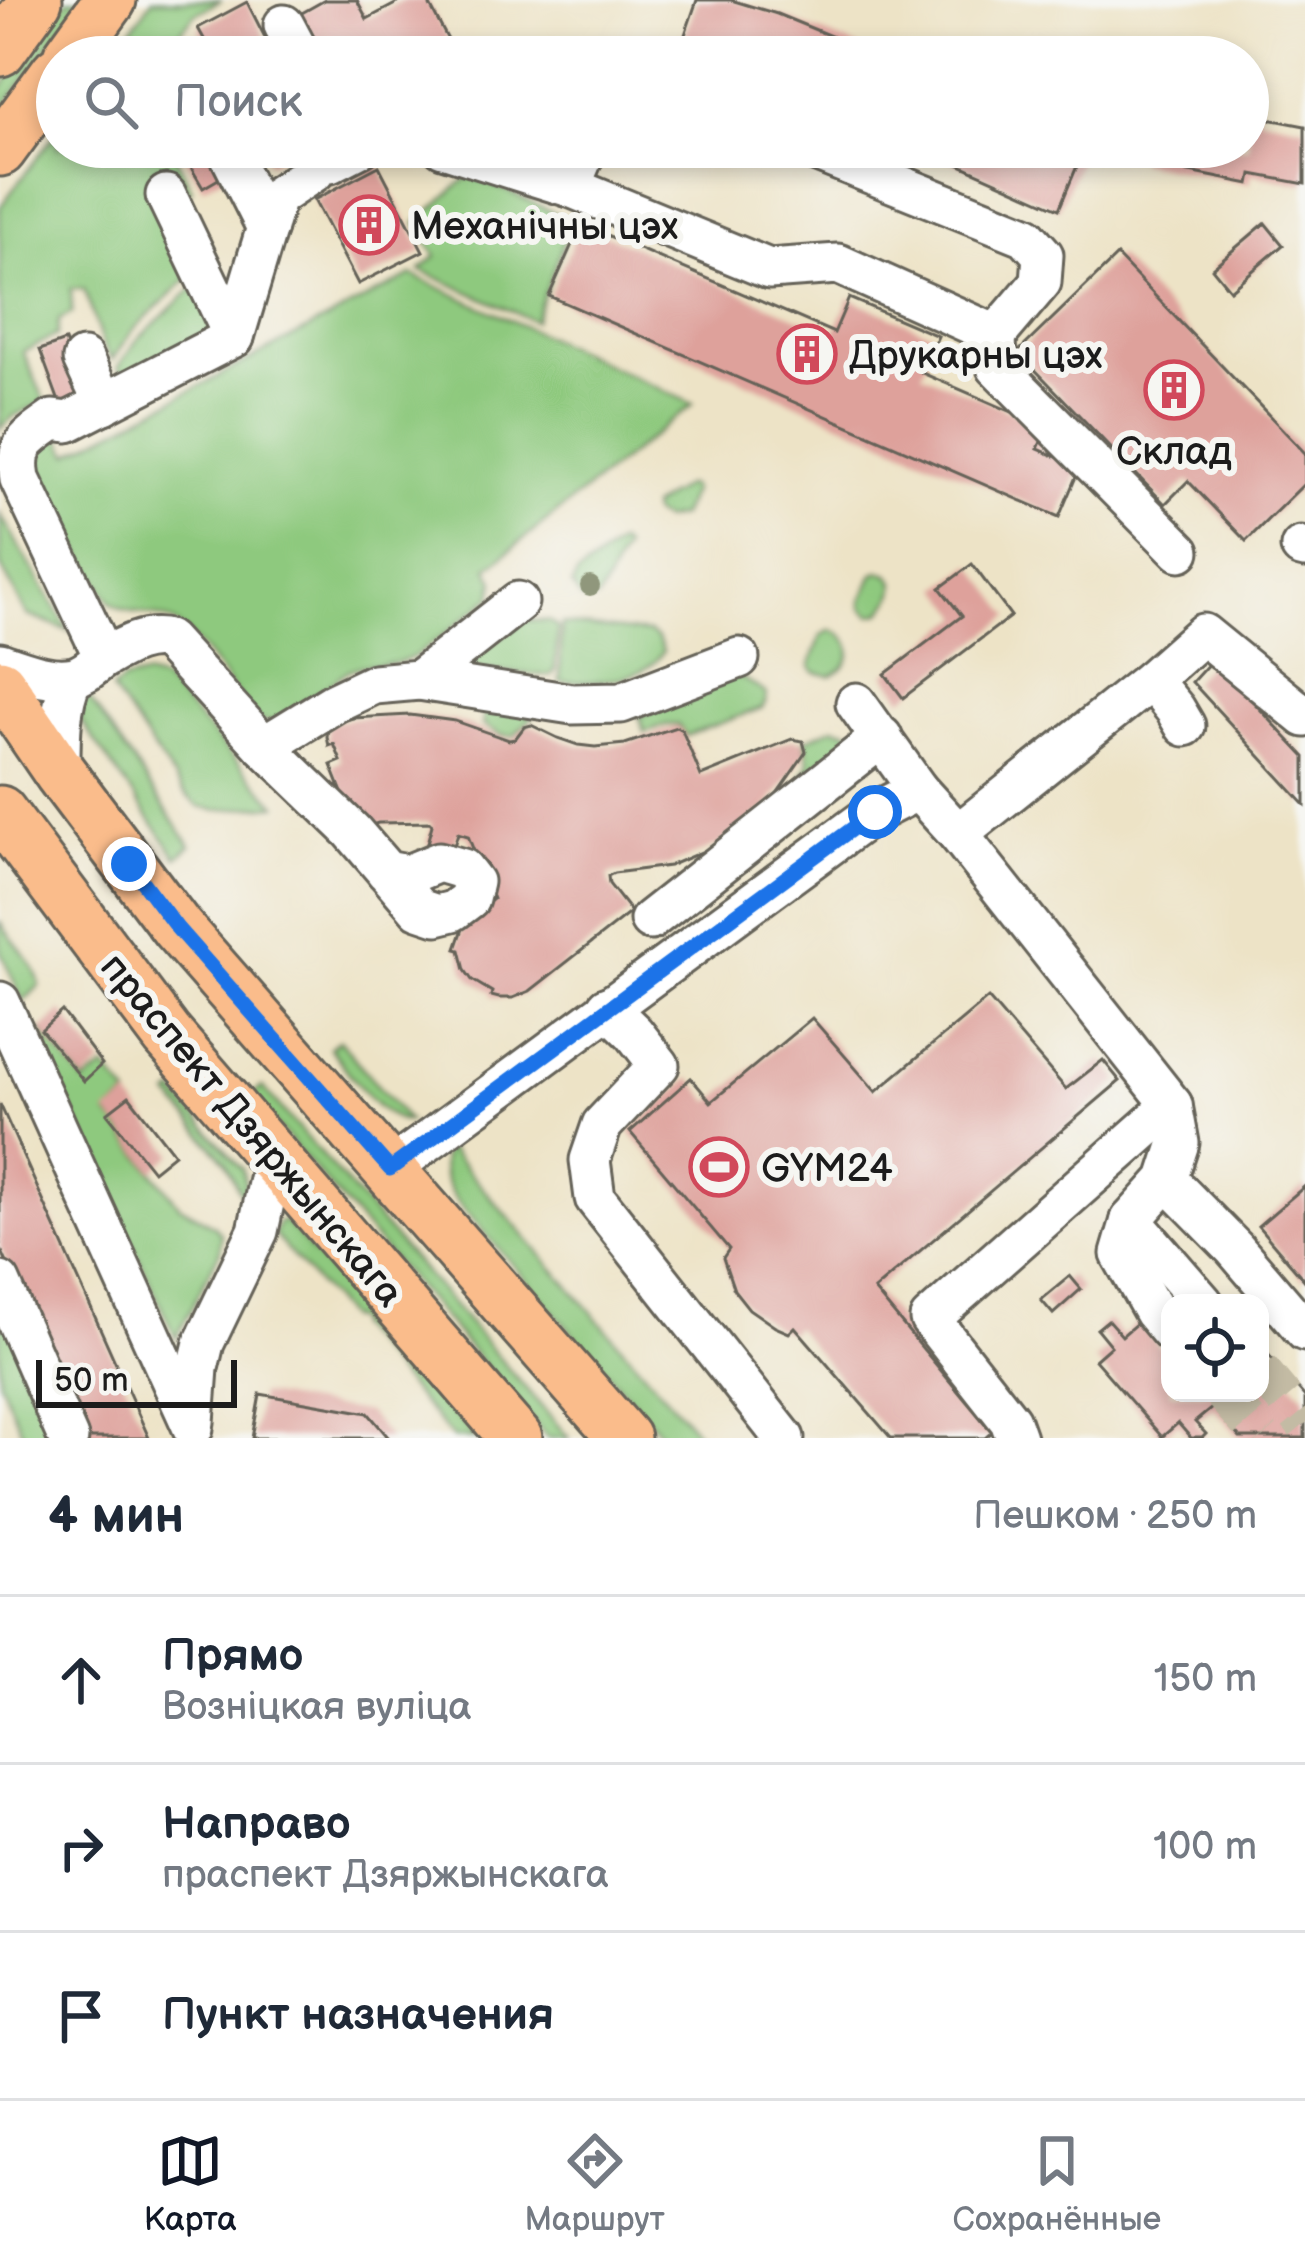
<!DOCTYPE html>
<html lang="ru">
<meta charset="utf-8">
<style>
:root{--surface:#fff;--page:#f2f2f3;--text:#1f2937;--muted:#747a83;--line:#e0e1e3;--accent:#111827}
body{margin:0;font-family:"Balsamiq Sans",sans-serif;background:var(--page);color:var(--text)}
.controls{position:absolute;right:36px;bottom:36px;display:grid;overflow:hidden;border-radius:24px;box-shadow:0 6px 18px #0003}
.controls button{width:108px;height:108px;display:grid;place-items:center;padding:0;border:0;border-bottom:3px solid var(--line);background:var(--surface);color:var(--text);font:60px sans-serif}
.scale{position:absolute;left:36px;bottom:30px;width:201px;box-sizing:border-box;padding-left:12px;border:6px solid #1c1c1c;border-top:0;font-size:33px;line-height:42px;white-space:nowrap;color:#1c1c1c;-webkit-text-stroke:9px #f6f6f2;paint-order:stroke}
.stop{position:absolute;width:36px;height:36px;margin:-27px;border:9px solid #1a73e8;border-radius:50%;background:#fff}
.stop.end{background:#1a73e8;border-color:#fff;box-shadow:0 3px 12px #0008}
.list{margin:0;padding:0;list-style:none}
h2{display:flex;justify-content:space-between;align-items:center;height:156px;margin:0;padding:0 48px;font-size:51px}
h2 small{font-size:39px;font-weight:400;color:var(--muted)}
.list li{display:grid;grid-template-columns:78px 1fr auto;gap:36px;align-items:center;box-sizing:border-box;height:168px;padding:0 48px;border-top:3px solid var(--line)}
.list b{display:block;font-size:45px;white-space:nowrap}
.list p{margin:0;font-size:39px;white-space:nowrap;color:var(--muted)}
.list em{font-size:39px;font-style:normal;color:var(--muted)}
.icon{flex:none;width:66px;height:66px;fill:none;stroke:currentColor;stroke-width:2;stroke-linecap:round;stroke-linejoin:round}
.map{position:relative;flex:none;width:1305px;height:1438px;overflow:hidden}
.search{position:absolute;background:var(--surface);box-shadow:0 6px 18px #0003;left:36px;right:36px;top:36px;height:132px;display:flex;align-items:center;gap:30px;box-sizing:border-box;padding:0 42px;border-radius:66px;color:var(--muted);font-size:45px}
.sheet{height:660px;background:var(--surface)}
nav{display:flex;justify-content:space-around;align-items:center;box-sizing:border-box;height:168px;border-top:3px solid var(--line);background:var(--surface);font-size:33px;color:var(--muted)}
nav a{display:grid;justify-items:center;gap:6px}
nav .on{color:var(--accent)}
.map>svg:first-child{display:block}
</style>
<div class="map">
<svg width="1305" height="1438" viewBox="0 0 1305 1438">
<rect width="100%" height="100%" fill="#f6f6f2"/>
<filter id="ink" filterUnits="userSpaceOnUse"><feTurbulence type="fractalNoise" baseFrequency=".00833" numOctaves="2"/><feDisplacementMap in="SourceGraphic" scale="24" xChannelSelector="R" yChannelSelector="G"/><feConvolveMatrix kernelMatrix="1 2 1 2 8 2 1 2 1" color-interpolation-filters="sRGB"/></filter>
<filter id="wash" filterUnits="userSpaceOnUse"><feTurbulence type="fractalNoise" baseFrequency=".004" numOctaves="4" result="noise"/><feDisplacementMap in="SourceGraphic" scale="48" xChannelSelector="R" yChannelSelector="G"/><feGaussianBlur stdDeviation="2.7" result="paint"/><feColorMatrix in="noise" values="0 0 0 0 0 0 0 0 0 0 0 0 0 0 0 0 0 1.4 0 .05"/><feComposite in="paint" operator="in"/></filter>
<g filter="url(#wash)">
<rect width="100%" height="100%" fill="#ede3c6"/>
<g fill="#8ec97e" stroke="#55724d" stroke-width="3">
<path d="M67 0H81L0 113V90Z"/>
<path d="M152 0H222L195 14 160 57H112Z"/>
<path d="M459 52H581V57H461Z"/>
<path d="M57 131V147H171L192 190 174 201 201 266 133 330 112 360 104 348 84 289H71L72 313 59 320 57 335 23 352 45 401 14 416 0 429V207Z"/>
<path d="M470 175 572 220 534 321 420 270 436 256 416 223Z"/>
<path d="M412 275 693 404 488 568 495 581 492 597 416 656 396 663 362 666 349 670 281 719 274 722 255 720C236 695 194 628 166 619 146 612 129 615 111 603L39 486C31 457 36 451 57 431L69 454Z"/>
<path d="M206 276 215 333 124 375 118 367 137 340Z"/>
<path d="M684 486H690L692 491 680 516 664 520 652 514 651 507Z"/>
<path d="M0 514 69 631 27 615 0 565Z"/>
<path d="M619 543 624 548 600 596 596 600 581 599 572 586 577 575Z"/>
<path d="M880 572C906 577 893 600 881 613L871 615 862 607V600L874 574Z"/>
<path d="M522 620 549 621 558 628 555 671 550 676 473 669 467 660Z"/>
<path d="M562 624 649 633 658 639 663 651C647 682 590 683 560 682Z"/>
<path d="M831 630C859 640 855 664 831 676L814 672 810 666 821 636Z"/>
<path d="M737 675 766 693V701L762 708 686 736 678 725H666L644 732 639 716Z"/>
<path d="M145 676 163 681 277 805 215 810 198 806 184 793 112 690 123 681Z"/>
<path d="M88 697 191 846 177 857 80 720 81 703Z"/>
<path d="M489 705 534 716 513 736 502 735 483 725 484 712Z"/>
<path d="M834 727 850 731 853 740 802 776 809 763 805 740Z"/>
<path d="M0 921C12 944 34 959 40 985L23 1002 0 950Z"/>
<path d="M41 1030 85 1083 105 1068 129 1096 108 1114 179 1205 214 1226 221 1234 220 1251 176 1339 38 1035Z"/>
<path d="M339 1040 408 1121C378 1120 349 1071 330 1048Z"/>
<path d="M262 1087 569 1438H547L251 1096Z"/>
<path d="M175 1092 242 1169 246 1187 243 1199 225 1161 170 1096Z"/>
<path d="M447 1147 702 1438H665L454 1198C444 1180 437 1166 447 1147Z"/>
<path d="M285 1221 476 1438H453L354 1326 356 1324 350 1318 348 1319 274 1235 279 1222Z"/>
<path d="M0 1301 61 1438H24L0 1381Z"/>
</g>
<g id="blocks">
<g fill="#dea19b">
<path d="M325 0H357L367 19 403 0H427L457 57H323L300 14Z"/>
<path d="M697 0H731L777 14 882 57 678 55Z"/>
<path d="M247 2 275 57H214L198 28Z"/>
<path d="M1248 103 1260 105 1258 117 1305 126V184L1252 174 1250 184 1139 162 1142 147H1248Z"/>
<path d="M179 147H212L227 174 203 188Z"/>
<path d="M260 147H300L269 163Z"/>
<path d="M920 147H1085L1059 209Z"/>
<path d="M379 166 423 251 358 284 314 200Z"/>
<path d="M1265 223 1283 245 1230 290 1212 268Z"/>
<path d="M581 224 834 333 849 298 938 336 922 373 1047 427 1038 449 1080 467 1059 517 549 296Z"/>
<path d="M1117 256 1305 453V483L1246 541 1188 481 1165 504 1018 352Z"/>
<path d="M65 341 85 398 61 407 40 350Z"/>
<path d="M972 564 1011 616 903 698 885 674 962 616 940 588Z"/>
<path d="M1213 659 1305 757V805L1192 682Z"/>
<path d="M410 715 455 721 509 740 515 739 524 727 531 725 558 738 578 745 595 747 625 744 676 727 682 730 701 776 792 739 803 741 806 752 766 809 718 845 669 866 614 873 608 876 609 884 631 912 530 991 513 998H499L491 996 492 992 472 980 465 970 460 950 456 949 465 923 493 899 468 836 458 833 452 852 427 843 432 825 430 822 378 823 357 830 331 765 341 761 334 744 329 746 327 737 328 727 334 723 353 718Z"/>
<path d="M988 998 1066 1089 1103 1060 1120 1081 874 1290 992 1432 985 1438H891L795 1327 789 1333 775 1327 749 1309 734 1290 723 1258 729 1249 630 1132 691 1078 711 1102 812 1018 876 1092Z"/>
<path d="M62 1011 102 1064 84 1081 41 1030Z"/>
<path d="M129 1096 174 1154 153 1171 107 1113Z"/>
<path d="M0 1104 149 1438H85L0 1247Z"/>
<path d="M1305 1186V1281L1258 1226Z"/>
<path d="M1070 1276 1081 1289 1053 1314 1041 1300Z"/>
<path d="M1108 1320 1122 1336 1138 1322 1170 1359V1393H1260V1345L1305 1397V1438H1240L1213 1407 1195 1422 1206 1434 1202 1438H1191L1178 1423 1162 1437 1095 1360 1111 1346 1097 1329Z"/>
<path d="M260 1394 368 1413 389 1438H252Z"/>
</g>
</g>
</g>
<g filter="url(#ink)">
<use href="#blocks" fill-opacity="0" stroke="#656258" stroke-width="3"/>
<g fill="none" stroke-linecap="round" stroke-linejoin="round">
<g stroke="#c3bba4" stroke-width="39" stroke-dasharray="39 20" stroke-linecap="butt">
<path d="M1260 1370 1305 1424"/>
<path d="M1223 1393 1262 1438"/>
</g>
<g stroke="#656258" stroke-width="45">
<g id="minor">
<path d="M284 25 301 57"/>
<path d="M226 147 267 228"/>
<path d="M443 147 570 187 769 269 838 264 996 335 1041 282 1043 255 1026 236 805 147"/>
<path d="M330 163 361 147"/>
<path d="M570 187 587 147"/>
<path d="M166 195 234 337"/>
<path d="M996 335 997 367 1180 551"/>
<path d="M83 359 104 404"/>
<path d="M1301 547 1305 548"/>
<path d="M104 657 20 479C14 444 27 439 53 420L68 422 234 337 276 197 315 171"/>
<path d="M0 663C23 670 49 682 74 677 87 674 95 663 106 657 125 646 147 634 167 640L264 746 352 831 419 909 437 915 453 911 469 899 473 882 463 869 439 862 407 875 386 871"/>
<path d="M419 680 518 602"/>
<path d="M1151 680 1175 709 1185 726"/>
<path d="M856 703 918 790"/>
<path d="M264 746 334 703 374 684 419 680 572 704 621 703 739 658"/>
<path d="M60 773C60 741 59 707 72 678"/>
<path d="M958 834 1172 1105 1179 1143 1167 1180 1131 1220 1121 1254 1154 1312 1170 1331"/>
<path d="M650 920 882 737"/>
<path d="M0 1002 193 1428"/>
<path d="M607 1007 634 1033 659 1065 602 1125 590 1160 595 1198 784 1438"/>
<path d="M390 1169 875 812 918 790 958 834 1151 680 1203 634 1305 717"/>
<path d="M1167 1180 1234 1248 1305 1331"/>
<path d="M1131 1220 1203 1303"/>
<path d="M0 1282 68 1438"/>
<path d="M194 1422 198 1368 204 1343 258 1231 273 1160"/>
<path d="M1016 1438 1010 1421 930 1319 1172 1105"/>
</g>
</g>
<g stroke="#656258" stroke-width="57">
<g id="major">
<path d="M0 50 36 0"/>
<path d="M69 57 110 0"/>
<path d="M0 150 57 72"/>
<path d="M0 685 60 773 177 928 624 1438"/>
<path d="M0 812 167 1035 516 1438"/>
</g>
</g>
<use href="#minor" stroke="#fff" stroke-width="39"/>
<use href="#major" stroke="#fabc8b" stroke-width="51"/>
</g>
<circle fill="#90977b" cx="590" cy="586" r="10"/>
</g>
<g fill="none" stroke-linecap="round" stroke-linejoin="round" filter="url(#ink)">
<path stroke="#1a73e8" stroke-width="15" d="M129 864 177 928 390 1169 875 812"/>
</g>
<defs>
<g id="building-ring" transform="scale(3)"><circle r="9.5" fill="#f6f6f2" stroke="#d1495b" stroke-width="1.5"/><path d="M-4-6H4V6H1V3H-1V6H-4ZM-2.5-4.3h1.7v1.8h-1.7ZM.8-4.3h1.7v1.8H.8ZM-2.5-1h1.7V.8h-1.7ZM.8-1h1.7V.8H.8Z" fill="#d1495b"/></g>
<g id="stadium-ring" transform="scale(3)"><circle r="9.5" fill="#f6f6f2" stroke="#d1495b" stroke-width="1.5"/><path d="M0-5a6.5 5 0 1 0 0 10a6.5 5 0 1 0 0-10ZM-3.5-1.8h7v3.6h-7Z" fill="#d1495b"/></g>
</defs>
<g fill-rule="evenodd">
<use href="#building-ring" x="369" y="225"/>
<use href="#building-ring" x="807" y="354"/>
<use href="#building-ring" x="1174" y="390"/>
<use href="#stadium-ring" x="719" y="1167"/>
</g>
<g text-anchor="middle" stroke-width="12" stroke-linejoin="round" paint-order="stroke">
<g font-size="39" fill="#1c1c1c" stroke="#f6f6f2" text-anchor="start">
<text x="411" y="239">Механічны цэх</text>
<text x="849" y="368">Друкарны цэх</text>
<text x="1174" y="464" text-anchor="middle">Склад</text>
<text x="761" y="1181">GYM24</text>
</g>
<g font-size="39" fill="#1c1c1c" stroke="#f6f6f2">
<text transform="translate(253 1129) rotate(50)" y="14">праспект Дзяржынскага</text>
</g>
</g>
</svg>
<div class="controls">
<button><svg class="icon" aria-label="locate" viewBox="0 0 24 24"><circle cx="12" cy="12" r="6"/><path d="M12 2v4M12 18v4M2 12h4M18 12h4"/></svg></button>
</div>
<div class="scale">50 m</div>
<div class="stop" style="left:875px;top:812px"></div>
<div class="stop end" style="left:129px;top:864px"></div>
<div class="search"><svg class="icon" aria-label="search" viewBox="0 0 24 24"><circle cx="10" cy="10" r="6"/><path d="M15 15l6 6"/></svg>Поиск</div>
</div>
<section class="sheet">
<h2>4 мин<small>Пешком · 250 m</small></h2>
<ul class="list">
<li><svg class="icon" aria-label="ahead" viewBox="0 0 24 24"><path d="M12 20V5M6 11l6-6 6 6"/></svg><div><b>Прямо</b><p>Возніцкая вуліца</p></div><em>150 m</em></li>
<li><svg class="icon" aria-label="right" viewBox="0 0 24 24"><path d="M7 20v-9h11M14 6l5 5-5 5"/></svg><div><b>Направо</b><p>праспект Дзяржынскага</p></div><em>100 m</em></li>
<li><svg class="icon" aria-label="arrive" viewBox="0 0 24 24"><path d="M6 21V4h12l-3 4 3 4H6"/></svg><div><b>Пункт назначения</b></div></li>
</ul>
</section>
<nav>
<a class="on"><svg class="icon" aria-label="map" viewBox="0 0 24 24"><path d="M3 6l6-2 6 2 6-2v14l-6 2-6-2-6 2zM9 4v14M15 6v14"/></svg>Карта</a>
<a><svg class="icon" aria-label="directions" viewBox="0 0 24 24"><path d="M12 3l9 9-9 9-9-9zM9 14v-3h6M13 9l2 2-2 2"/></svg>Маршрут</a>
<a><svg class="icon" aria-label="saved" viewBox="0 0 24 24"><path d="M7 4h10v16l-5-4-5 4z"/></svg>Сохранённые</a>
</nav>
